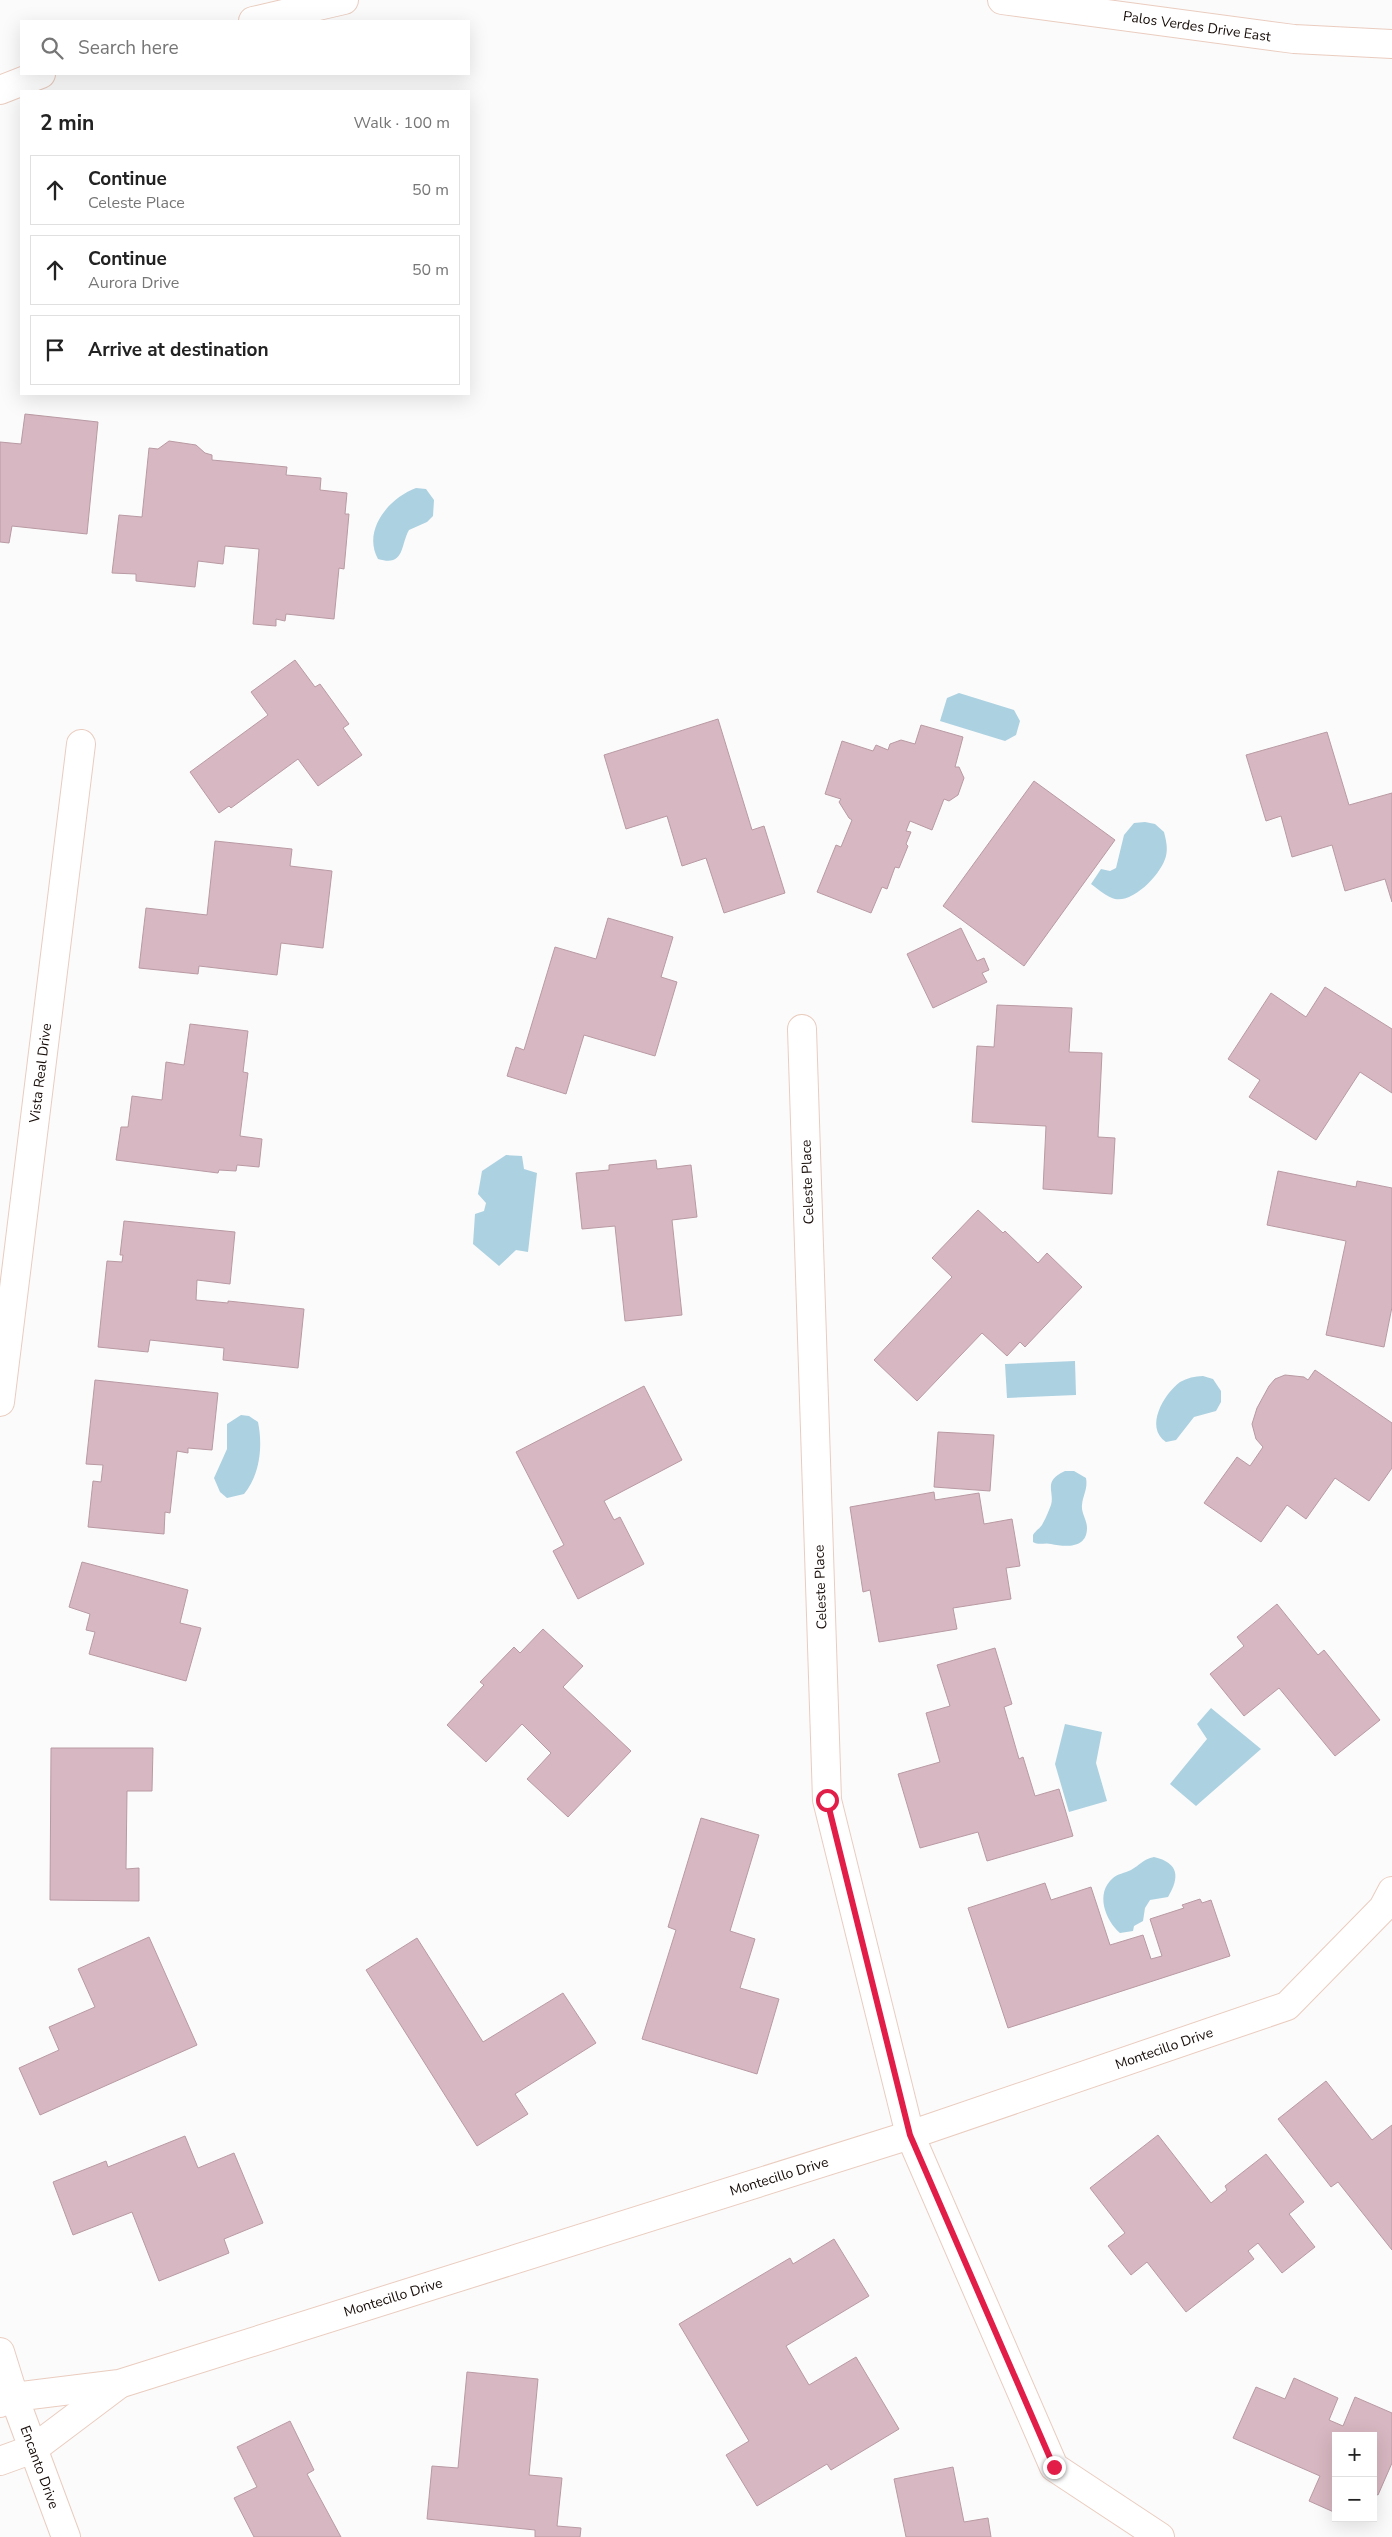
<!DOCTYPE html>
<meta charset="utf-8">
<style>
:root{--surface:#fff;--page:#f2f2f2;--text:#222;--muted:#767676;--line:#e0e0e0}
body{margin:0;font-family:"Nunito Sans",sans-serif;background:var(--page);color:var(--text)}
.controls{position:absolute;right:15px;bottom:15px;display:grid;overflow:hidden;border-radius:0px;box-shadow:0 5px 20px #0002}
.controls button{width:45px;height:45px;display:grid;place-items:center;padding:0;border:0;border-bottom:1px solid var(--line);background:var(--surface);color:var(--text);font:25px sans-serif}
.stop{position:absolute;width:15px;height:15px;margin:-11px;border:4px solid #e11d48;border-radius:50%;background:#fff}
.stop.end{background:#e11d48;border-color:#fff;box-shadow:0 1px 5px #0008}
.list{margin:0;padding:0;list-style:none}
h2{display:flex;justify-content:space-between;align-items:center;height:65px;margin:0;padding:0 20px;font-size:21px}
h2 small{font-size:16px;font-weight:400;color:var(--muted)}
.list li{display:grid;grid-template-columns:32px 1fr auto;gap:15px;align-items:center;box-sizing:border-box;height:70px;margin:0 10px 10px;padding:0 10px;border:1px solid var(--line);border-radius:0px}
.list b{display:block;font-size:19px;white-space:nowrap}
.list p{margin:0;font-size:16px;white-space:nowrap;color:var(--muted)}
.list em{font-size:16px;font-style:normal;color:var(--muted)}
.icon{flex:none;width:28px;height:28px;fill:none;stroke:currentColor;stroke-width:2;stroke-linecap:round;stroke-linejoin:round}
.map{position:relative;flex:none;width:1392px;height:2537px;overflow:hidden}
.search{position:absolute;background:var(--surface);box-shadow:0 5px 20px #0002;left:20px;top:20px;width:450px;height:55px;display:flex;align-items:center;gap:12px;box-sizing:border-box;padding:0 18px;border-radius:0px;color:var(--muted);font-size:19px}
.panel{position:absolute;background:var(--surface);box-shadow:0 5px 20px #0002;left:20px;top:90px;width:450px;height:305px;border-radius:0px}
.map>svg:first-child{display:block}
</style>
<div class="map">
<svg width="1392" height="2537" viewBox="0 0 1392 2537">
<rect width="100%" height="100%" fill="#fbfbfb"/>
<g fill="#acd1e1">
<path d="M416 488 426 489 434 500 433 516 427 522 409 530C400 546 405 567 378 559 362 530 389 498 416 488Z"/>
<path d="M959 693 1014 710 1020 721 1016 735 1005 741 940 721 947 698Z"/>
<path d="M1145 822 1155 824 1164 832C1166 840 1168 848 1166 856 1162 873 1134 903 1115 899 1107 897 1098 889 1091 884L1101 869 1110 871 1116 868 1124 835 1134 823Z"/>
<path d="M506 1155 522 1156 524 1169 537 1173 528 1252 516 1250 499 1266 473 1244 475 1214 484 1211 486 1203 478 1194 482 1171Z"/>
<path d="M1075 1361 1076 1395 1007 1398 1005 1364Z"/>
<path d="M1203 1376 1213 1379 1221 1391V1402L1216 1411 1194 1417 1176 1440 1166 1442C1144 1427 1164 1394 1180 1382 1187 1378 1195 1376 1203 1376Z"/>
<path d="M241 1415 249 1416 258 1422C263 1446 260 1475 244 1494L227 1498 220 1492 214 1478 227 1449V1424Z"/>
<path d="M1065 1471H1074L1086 1478C1088 1489 1083 1495 1082 1505 1081 1513 1087 1520 1087 1528 1087 1549 1065 1547 1051 1544 1044 1542 1040 1546 1033 1542V1535C1036 1530 1041 1528 1043 1523 1046 1518 1049 1510 1051 1505 1055 1492 1042 1481 1065 1471Z"/>
<path d="M1211 1708 1261 1749 1196 1806 1170 1784 1207 1739 1197 1724Z"/>
<path d="M1065 1724 1102 1732 1096 1763 1107 1801 1069 1812 1055 1764Z"/>
<path d="M1154 1857C1179 1863 1180 1877 1168 1897L1150 1900 1145 1908 1143 1921 1134 1926 1133 1931 1120 1933C1105 1920 1095 1893 1113 1878 1117 1874 1125 1873 1131 1870 1140 1865 1143 1859 1154 1857Z"/>
</g>
<g fill="#d7b7c1" stroke="#b99aa3">
<path d="M25 414 98 422 87 534 12 526 9 543 0 542V442L21 444Z"/>
<path d="M169 441 196 445 205 453 212 455V460L287 467 286 475 321 478 320 490 347 493 345 514H349L344 569 339 568 334 619 286 614 285 621 276 619V626L253 624 259 549 225 546 223 564 198 561 195 587 136 581V574L112 573 119 515 142 517 149 448 158 449Z"/>
<path d="M295 660 315 687 320 684 349 724 343 728 362 755 318 786 298 759 231 808 229 806 219 813 190 772 268 715 251 692Z"/>
<path d="M718 719 752 830 764 826 785 893 724 913 706 858 682 866 667 816 626 829 604 755Z"/>
<path d="M921 725 963 737 955 767H959L964 778 958 795 949 801 944 799 932 830 910 821 906 831 911 832 906 844 908 846 899 868 895 867 887 889 882 887 871 913 817 892 836 845 841 847 852 820 849 818 839 802 841 799 825 794 842 741 873 751 876 745 888 750 890 744 901 740 915 744Z"/>
<path d="M1327 732 1349 805 1392 793V902L1385 879 1345 891 1332 845 1292 857 1281 816 1266 821 1246 755Z"/>
<path d="M1034 781 1115 840 1024 966 943 906Z"/>
<path d="M215 841 292 849 290 866 332 871 323 948 281 943 277 975 199 966 198 974 139 968 146 908 207 915Z"/>
<path d="M608 918 673 937 661 977 677 982 655 1056 584 1035 566 1094 507 1076 516 1047 524 1050 555 947 596 959Z"/>
<path d="M961 928 977 961 984 958 989 970 982 973 987 982 933 1008 907 954Z"/>
<path d="M1325 987 1392 1029V1093L1360 1072 1316 1140 1249 1097 1260 1080 1228 1059 1271 993 1306 1017Z"/>
<path d="M997 1005 1072 1008 1069 1052 1102 1053 1098 1137 1115 1138 1112 1194 1043 1189 1046 1126 972 1122 977 1046 994 1047Z"/>
<path d="M190 1024 248 1031 243 1072 248 1073 240 1136 262 1139 259 1167 237 1165 236 1171 219 1170 218 1173 116 1160 121 1127H128L132 1096 162 1100 166 1062 184 1065Z"/>
<path d="M656 1160 657 1169 691 1165 697 1217 672 1220 682 1315 625 1321 615 1226 582 1229 576 1173 609 1170V1165Z"/>
<path d="M1278 1171 1356 1187 1357 1181 1392 1188V1307L1384 1347 1326 1335 1346 1241 1267 1225Z"/>
<path d="M978 1210 1003 1233 1005 1231 1038 1263 1047 1253 1082 1287 1025 1347 1020 1342 1007 1356 982 1333 917 1401 874 1360 952 1277 932 1258Z"/>
<path d="M124 1221 235 1232 230 1284 197 1280 196 1300 228 1303V1301L304 1309 298 1368 223 1360 224 1348 150 1340 148 1352 98 1347 107 1261 122 1262 123 1255H120Z"/>
<path d="M1315 1370 1392 1423V1468L1369 1501 1335 1478 1306 1519 1287 1505 1261 1542 1204 1503 1237 1457 1250 1466 1263 1447 1256 1439 1252 1424 1257 1408 1269 1386 1275 1379 1285 1375 1304 1377 1308 1380Z"/>
<path d="M95 1380 218 1393 212 1450 188 1448V1453L177 1451 170 1513 165 1512 164 1534 88 1527 93 1481 101 1482 103 1465 86 1464Z"/>
<path d="M644 1386 682 1460 604 1501 614 1520 620 1517 644 1564 578 1599 553 1551 564 1545 516 1452Z"/>
<path d="M938 1432 994 1435 990 1491 934 1487Z"/>
<path d="M934 1492 935 1500 979 1493 984 1524 1012 1519 1020 1566 1006 1568 1011 1599 953 1608 957 1629 879 1642 870 1590 863 1592 850 1507Z"/>
<path d="M82 1562 188 1590 180 1623 201 1628 186 1681 89 1654 95 1632 86 1630 90 1614 69 1607Z"/>
<path d="M1277 1604 1318 1655 1324 1650 1380 1720 1335 1756 1279 1688 1244 1716 1210 1674 1244 1646 1237 1637Z"/>
<path d="M543 1629 583 1666 563 1687 631 1751 568 1817 527 1779 551 1753 522 1724 486 1762 447 1725 484 1685 480 1682 514 1647 520 1653Z"/>
<path d="M995 1648 1012 1704 1004 1707 1019 1759 1023 1757 1035 1796 1059 1789 1073 1836 987 1861 978 1832 920 1848 898 1774 940 1762 926 1713 950 1706 937 1665Z"/>
<path d="M51 1748H153L152 1791H127L126 1869 139 1868V1901L50 1900Z"/>
<path d="M701 1818 759 1835 730 1931 755 1939 740 1988 779 1999 757 2074 642 2039 676 1930 668 1927Z"/>
<path d="M1045 1883 1051 1900 1091 1887 1110 1945 1143 1935 1151 1959 1162 1956 1150 1919 1184 1908 1182 1905 1200 1899 1202 1903 1211 1900 1230 1956 1008 2028 968 1908Z"/>
<path d="M149 1937 197 2045 40 2115 19 2068 59 2050 49 2027 95 2007 78 1969Z"/>
<path d="M417 1938 483 2042 563 1993 596 2043 515 2094 528 2114 477 2146 366 1970Z"/>
<path d="M1326 2081 1372 2140 1392 2125V2250L1338 2182 1331 2187 1278 2119Z"/>
<path d="M1158 2135 1211 2203 1227 2190 1225 2186 1266 2154 1304 2202 1289 2214 1315 2247 1282 2273 1258 2243 1248 2251 1254 2259 1186 2312 1147 2262 1131 2275 1108 2246 1125 2233 1090 2188Z"/>
<path d="M185 2136 198 2168 234 2153 263 2223 224 2239 229 2253 159 2281 132 2212 73 2235 53 2182 106 2161 108 2167Z"/>
<path d="M834 2239 869 2296 786 2346 809 2385 856 2357 899 2429 831 2470 827 2464 757 2506 726 2455 749 2441 679 2324 790 2258 793 2264Z"/>
<path d="M467 2372 538 2379 529 2475 562 2478 557 2526 581 2528 580 2537H535V2530L427 2519 432 2466 458 2468Z"/>
<path d="M1294 2378 1338 2398 1329 2420 1343 2426 1355 2397 1392 2413V2463L1378 2495 1373 2493V2436H1336V2513L1309 2501 1320 2476 1233 2438 1256 2387 1285 2399Z"/>
<path d="M290 2421 314 2470 307 2474 341 2537H254L234 2498 257 2487 237 2447Z"/>
<path d="M953 2467 964 2522 988 2518 991 2537H906L894 2479Z"/>
</g>
<g fill="none" stroke-linecap="round" stroke-linejoin="round">
<g stroke="#eaccbf" stroke-width="30">
<g id="minor">
<path d="M802 1029 827 1800 910 2135 1054 2467 1160 2537"/>
<path d="M0 1402 81 744"/>
<path d="M0 2352 14 2397 66 2537"/>
<path d="M0 2403 14 2397 119 2384 910 2135 1287 2006 1383 1908 1392 1891"/>
<path d="M0 2461 33 2449 118 2385"/>
</g>
</g>
<g stroke="#eaccbf" stroke-width="30">
<g id="secondary">
<path d="M1002 0 1294 39 1392 44"/>
<path d="M253 21 344 0"/>
<path d="M0 90 41 74"/>
</g>
</g>
<use href="#minor" stroke="#fff" stroke-width="28"/>
<use href="#secondary" stroke="#fff" stroke-width="28"/>
</g>
<g fill="none" stroke-linecap="round" stroke-linejoin="round">
<path stroke="#e11d48" stroke-width="6" d="M827 1800 910 2135 1054 2467"/>
</g>
<g text-anchor="middle" stroke-width="4" stroke-linejoin="round" paint-order="stroke">
<g font-size="14" fill="#150b07" stroke="#fff">
<text transform="translate(1197 26) rotate(8)" y="5">Palos Verdes Drive East</text>
<text transform="translate(40 1073) rotate(-83)" y="5">Vista Real Drive</text>
<text transform="translate(807 1182) rotate(-92)" y="5">Celeste Place</text>
<text transform="translate(820 1587) rotate(-92)" y="5">Celeste Place</text>
<text transform="translate(1164 2048) rotate(-19)" y="5">Montecillo Drive</text>
<text transform="translate(779 2176) rotate(-17)" y="5">Montecillo Drive</text>
<text transform="translate(393 2297) rotate(-17)" y="5">Montecillo Drive</text>
<text transform="translate(40 2467) rotate(70)" y="5">Encanto Drive</text>
</g>
</g>
</svg>
<div class="controls">
<button>+</button>
<button>−</button>
</div>
<div class="stop" style="left:827px;top:1800px"></div>
<div class="stop end" style="left:1054px;top:2467px"></div>
<div class="search"><svg class="icon" aria-label="search" viewBox="0 0 24 24"><circle cx="10" cy="10" r="6"/><path d="M15 15l6 6"/></svg>Search here</div>
<section class="panel">
<h2>2 min<small>Walk · 100 m</small></h2>
<ul class="list">
<li><svg class="icon" aria-label="ahead" viewBox="0 0 24 24"><path d="M12 20V5M6 11l6-6 6 6"/></svg><div><b>Continue</b><p>Celeste Place</p></div><em>50 m</em></li>
<li><svg class="icon" aria-label="ahead" viewBox="0 0 24 24"><path d="M12 20V5M6 11l6-6 6 6"/></svg><div><b>Continue</b><p>Aurora Drive</p></div><em>50 m</em></li>
<li><svg class="icon" aria-label="arrive" viewBox="0 0 24 24"><path d="M6 21V4h12l-3 4 3 4H6"/></svg><div><b>Arrive at destination</b></div></li>
</ul>
</section>
</div>
